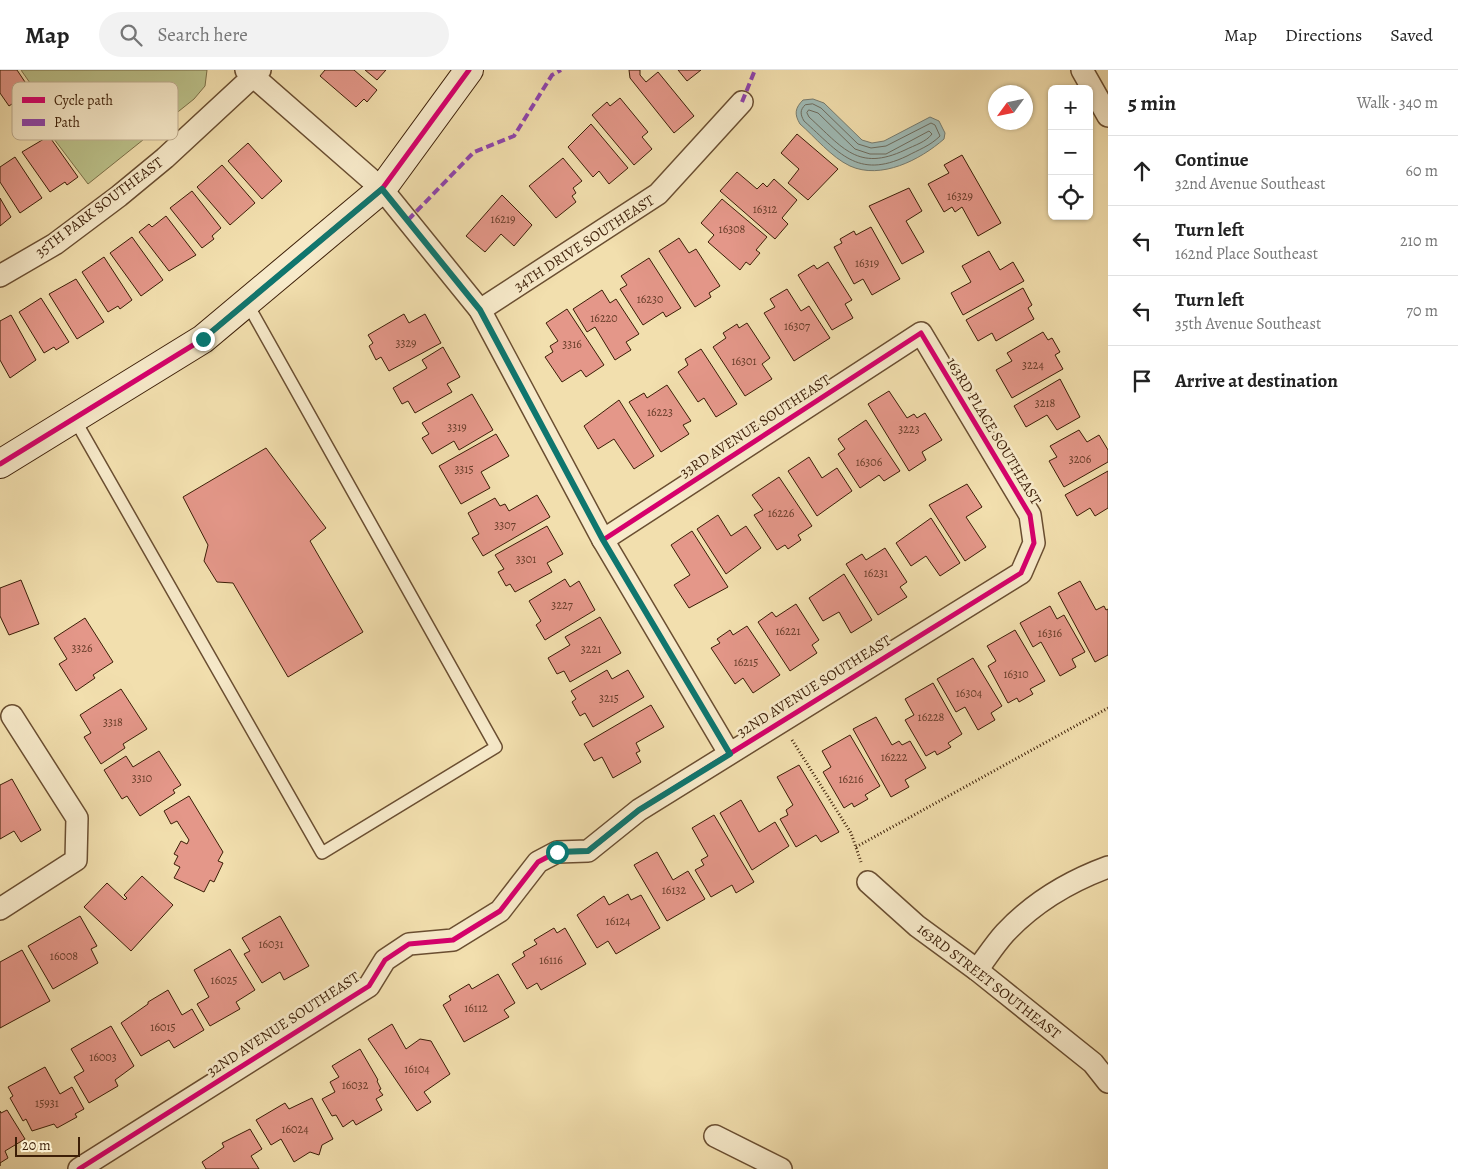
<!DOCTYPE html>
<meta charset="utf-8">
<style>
:root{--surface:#fff;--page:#f2f2f2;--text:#222;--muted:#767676;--line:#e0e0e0}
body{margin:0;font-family:Alegreya,serif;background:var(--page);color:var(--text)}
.controls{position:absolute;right:15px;top:15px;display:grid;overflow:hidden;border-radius:8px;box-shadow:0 1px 4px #0004}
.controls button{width:45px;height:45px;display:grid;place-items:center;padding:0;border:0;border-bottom:1px solid var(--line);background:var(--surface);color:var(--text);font:25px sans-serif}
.compass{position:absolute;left:988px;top:15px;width:45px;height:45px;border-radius:50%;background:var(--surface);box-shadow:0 1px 4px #0004;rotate:237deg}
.scale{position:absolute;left:15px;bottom:12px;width:65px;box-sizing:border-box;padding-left:5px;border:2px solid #3c1e07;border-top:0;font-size:14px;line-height:18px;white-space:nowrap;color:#3c1e07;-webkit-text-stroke:4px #f7eaca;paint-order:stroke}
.stop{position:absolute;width:15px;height:15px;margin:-11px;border:4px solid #0f766e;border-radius:50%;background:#fff}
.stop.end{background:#0f766e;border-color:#fff;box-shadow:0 1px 5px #0008}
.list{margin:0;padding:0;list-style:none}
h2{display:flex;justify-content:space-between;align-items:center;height:65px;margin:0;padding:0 20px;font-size:21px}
h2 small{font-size:16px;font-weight:400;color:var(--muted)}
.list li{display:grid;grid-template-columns:32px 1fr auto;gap:15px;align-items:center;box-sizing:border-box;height:70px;padding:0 20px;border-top:1px solid var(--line)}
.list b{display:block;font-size:19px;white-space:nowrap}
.list p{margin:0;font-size:16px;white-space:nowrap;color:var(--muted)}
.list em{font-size:16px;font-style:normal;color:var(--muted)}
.icon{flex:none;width:28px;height:28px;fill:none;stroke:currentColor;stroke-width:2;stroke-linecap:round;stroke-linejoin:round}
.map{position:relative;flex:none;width:1108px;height:1099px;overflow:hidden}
header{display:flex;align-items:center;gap:30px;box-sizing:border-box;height:70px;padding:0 25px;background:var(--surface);border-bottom:1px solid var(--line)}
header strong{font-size:24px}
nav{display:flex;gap:28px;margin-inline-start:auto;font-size:18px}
.search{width:350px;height:45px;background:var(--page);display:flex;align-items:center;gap:12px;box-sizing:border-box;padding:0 18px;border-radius:28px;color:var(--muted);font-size:19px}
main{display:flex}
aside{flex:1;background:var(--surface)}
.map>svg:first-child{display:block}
</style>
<header>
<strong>Map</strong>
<div class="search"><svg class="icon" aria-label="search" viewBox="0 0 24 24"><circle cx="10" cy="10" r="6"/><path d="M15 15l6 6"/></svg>Search here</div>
<nav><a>Map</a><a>Directions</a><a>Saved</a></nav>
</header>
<main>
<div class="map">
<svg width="1108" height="1099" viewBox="0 0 1108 1099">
<rect width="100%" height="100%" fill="#f2dfae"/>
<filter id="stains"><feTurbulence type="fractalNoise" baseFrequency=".004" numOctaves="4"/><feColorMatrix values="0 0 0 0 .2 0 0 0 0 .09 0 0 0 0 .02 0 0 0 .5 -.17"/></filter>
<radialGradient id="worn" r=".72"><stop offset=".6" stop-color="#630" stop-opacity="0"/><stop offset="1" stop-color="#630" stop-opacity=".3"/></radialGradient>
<path fill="#bbc18a" stroke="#7c7048" d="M21 0H207L205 16 194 29 88 114 35 44 46 36Z"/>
<path fill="#9fbab5" stroke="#777c6f" d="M813 29 824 33 862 70 872 73 884 71 930 47 939 51 945 63 944 69C920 90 881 110 850 96 831 87 815 67 800 54 794 44 795 38 803 30Z"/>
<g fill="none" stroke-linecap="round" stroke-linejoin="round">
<g stroke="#6e6c5e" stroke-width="1">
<path d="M813 34 821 38 858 74 871 78 886 76 931 53 935 55 940 66C930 76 918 80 907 86 857 110 839 82 804 51 800 44 800 40 805 35Z"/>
<path d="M809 40 818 43 855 79 870 84H886L929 61 932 64C926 72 915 75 905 80 858 102 843 78 809 47L807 43Z"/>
</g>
</g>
<g fill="#e49789" stroke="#3c1e07">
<path d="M0 0H17L31 21 9 36 0 23Z"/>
<path d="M325 0H354L377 20 367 32 364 29 356 37 320 6Z"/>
<path d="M365 0H386L377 10Z"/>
<path d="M629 0H640V5L646 12 658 2 694 46 674 63 630 8Z"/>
<path d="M678 0H701L687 11Z"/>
<path d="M620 28 648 62 642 67 652 79 634 95 592 45 607 32 610 36Z"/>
<path d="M591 54 628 98 609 114 599 101 593 107 568 77Z"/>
<path d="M797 64 838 99 808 130 788 113 799 99 781 83Z"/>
<path d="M49 66 78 107 67 115 65 112 50 122 22 82Z"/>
<path d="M248 73 282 111 262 129 228 91Z"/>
<path d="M962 85 1001 153 978 166 962 137 955 142 952 137 944 142 928 114 949 103 944 95Z"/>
<path d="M15 87 42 128 20 143 0 112V97Z"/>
<path d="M563 88 582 111 573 118 576 123 572 126 576 132 556 148 529 116Z"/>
<path d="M222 95 255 133 230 155 197 117Z"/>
<path d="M737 102 757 119 763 113 767 117 774 109 797 130 782 148 788 154 775 169 720 121Z"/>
<path d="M909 118 922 141 906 151 924 182 902 194 869 136Z"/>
<path d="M192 121 221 158 212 166 214 169 202 178 170 138Z"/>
<path d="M502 125 532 155 514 176 501 164 485 182 466 166Z"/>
<path d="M0 128 11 147 0 156Z"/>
<path d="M722 129 767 167 756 180 760 183 750 195 746 192 740 200 708 172 714 165 701 153Z"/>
<path d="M166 146 196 185 169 201 139 162 149 154 152 157Z"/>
<path d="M871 157 900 209 872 225 863 209 854 214 834 177 842 173 840 169 854 161 856 165Z"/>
<path d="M132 167 163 210 141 226 110 183Z"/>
<path d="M679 168 689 183 696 179 720 216 709 223 711 227 695 237 659 181Z"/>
<path d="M989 181 1000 200 1013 192 1024 211 963 245 951 223 971 212 962 196Z"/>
<path d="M104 187 132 230 120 239 118 236 108 242 82 202Z"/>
<path d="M649 188 681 238 666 247 663 242 643 255 620 219 627 215 621 206Z"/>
<path d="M828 192 852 230 845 234 853 248 832 260 798 205 814 195 817 199Z"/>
<path d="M76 209 104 252 77 269 49 224Z"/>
<path d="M1023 218 1032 235 1028 238 1034 249 996 271 992 263 978 271 966 250Z"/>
<path d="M787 219 801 241 809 236 830 268 794 291 764 243 775 237 770 229Z"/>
<path d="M602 220 610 233 616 229 639 264 626 272 631 280 615 290 595 257 587 262 573 239Z"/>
<path d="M41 228 69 272 56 280 54 277 44 283 19 242Z"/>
<path d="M567 239 604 295 586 307 581 300 562 312 545 287 553 282 550 276 558 271 546 253Z"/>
<path d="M404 244 409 253 425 244 441 273 389 301 381 287 376 290 369 276 373 273 368 265Z"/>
<path d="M11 245 36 290 10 308 0 290V251Z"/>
<path d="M747 253 770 288 762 294 772 309 745 326 713 277 726 268 723 263 737 254 739 258Z"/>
<path d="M1043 262 1048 270 1052 268 1060 282 1055 285 1063 299 1012 328 996 300 1012 291 1007 283Z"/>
<path d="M443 277 460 307 447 314 452 322 415 343 408 331 402 334 393 318 427 298 422 290Z"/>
<path d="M701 279 737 334 716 347 704 328 698 332 678 302 688 295 685 289Z"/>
<path d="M1060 309 1080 347 1057 360 1047 345 1026 357 1014 336Z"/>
<path d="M667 315 691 351 683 355 689 364 661 382 629 332 644 323 647 328Z"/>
<path d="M889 321 907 348 914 344 917 348 925 343 942 370 922 382 926 390 909 401 868 334Z"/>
<path d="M472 324 493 360 459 380 454 371 432 384 422 368 429 364 422 353Z"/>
<path d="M619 330 654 386 634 399 614 369 598 379 584 356Z"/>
<path d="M866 350 900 401 884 411 879 405 860 418 838 384 845 379 838 369Z"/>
<path d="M1079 360 1087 372 1099 365 1108 380V392L1064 417 1049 391 1057 387 1050 376Z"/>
<path d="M496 364 509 386 481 402 490 418 461 434 439 396Z"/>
<path d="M266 378 326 458 310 471 363 562 288 607 233 513 217 512 204 491 208 475 183 427Z"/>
<path d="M809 387 822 408 837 398 852 421 817 446 788 401Z"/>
<path d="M1108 401V438L1095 446 1090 438 1077 446 1065 425Z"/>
<path d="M779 407 812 456 798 465 801 470 788 479 785 475 777 480 754 445 763 440 752 425Z"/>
<path d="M967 414 982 437 966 447 986 477 965 491 929 435Z"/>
<path d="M537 425 550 447 483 486 472 468 479 464 468 443 495 428 500 436 505 434 509 441Z"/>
<path d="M718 445 731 466 746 456 761 478 726 504 697 459Z"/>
<path d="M931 448 960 493 940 506 926 486 911 496 896 473Z"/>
<path d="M547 456 563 484 547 493 552 502 515 522 510 514 506 516 498 502 504 499 495 485Z"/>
<path d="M692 461 728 517 689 538 674 515 690 505 671 475Z"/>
<path d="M885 478 907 512 900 517 907 527 878 545 846 494 862 484 866 490Z"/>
<path d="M844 504 872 550 851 563 839 542 823 551 809 528Z"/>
<path d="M565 509 570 517 579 511 595 540 545 570 536 555 541 551 529 531Z"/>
<path d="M21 510 39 554 9 565 0 546V518Z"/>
<path d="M1080 511 1096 540 1104 536 1106 540 1108 539V585L1095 592 1058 523Z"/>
<path d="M796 534 819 570 812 575 817 583 790 601 758 552 772 542 776 547Z"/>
<path d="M1050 536 1057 549 1064 545 1085 582 1072 589 1076 597 1060 606 1041 572 1033 577 1020 553Z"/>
<path d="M600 547 621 583 570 612 564 601 557 604 548 588 570 575 565 567Z"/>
<path d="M85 548 113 592 93 605 95 608 76 621 59 594 67 589 54 568Z"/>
<path d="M747 556 780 605 753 623 743 608 735 614 711 578 720 573 717 569 730 560 733 565Z"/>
<path d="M1015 560 1045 611 1030 619 1033 624 1019 632 1017 628 1008 633 988 596 996 591 987 576Z"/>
<path d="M973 588 1002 636 991 643 995 650 978 660 965 637 956 642 937 609Z"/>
<path d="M607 600 612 609 628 600 644 627 593 657 585 643 580 646 572 632 576 629 571 621Z"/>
<path d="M933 613 962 664 948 673 951 677 937 685 935 681 926 686 905 650 914 645 905 629Z"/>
<path d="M121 619 147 659 123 674 125 678 101 694 84 667 91 663 80 645Z"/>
<path d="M651 635 664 657 636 673 640 681 636 683 641 692 613 708 602 687 594 691 584 674Z"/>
<path d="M876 647 892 675 899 671 902 675 910 671 926 698 905 710 909 717 891 727 853 659Z"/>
<path d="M850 665 880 716 865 725 868 729 854 737 852 733 844 738 823 702 831 697 822 681Z"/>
<path d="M159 681 181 715 173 720 175 723 140 746 127 726 122 729 104 700 126 686 133 697Z"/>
<path d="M799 695 839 762 821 772 816 765 796 777 780 749 788 745 786 740 793 735 777 707Z"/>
<path d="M12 709 41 760 21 772 14 761 0 769V715Z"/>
<path d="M189 726 223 782 218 791 223 793 214 812 210 810 204 822 174 808 180 797 174 794 178 786 174 784 181 771 187 774 189 770 177 751 171 754 164 741Z"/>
<path d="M741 730 759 762 775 752 789 776 752 800 720 743Z"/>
<path d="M714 745 754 812 736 823 732 815 711 827 695 800 704 795 701 790 708 786 692 758Z"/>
<path d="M657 782 673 810 688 801 705 829 667 851 634 795Z"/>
<path d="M142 806 173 835 131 881 84 837 107 813 125 830 127 828 124 825Z"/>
<path d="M628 824 631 830 641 825 660 858 616 884 608 871 597 878 577 845 604 826 609 835Z"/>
<path d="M80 846 97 876 91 879 98 893 53 919 28 876Z"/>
<path d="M280 846 309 896 284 910 280 902 262 913 244 884 250 881 242 868Z"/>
<path d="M554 858 557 863 565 858 586 894 541 920 537 913 527 919 512 894 525 886 523 882 537 874 534 870Z"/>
<path d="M230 879 255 920 236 932 240 939 210 956 197 934 209 927 194 900Z"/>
<path d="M22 880 50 931 0 958V892Z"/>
<path d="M498 904 515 933 504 940 509 947 464 972 443 935 451 930 449 926 469 914 472 919Z"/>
<path d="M168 920 182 945 192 939 204 960 174 978 169 970 141 986 121 953 148 934V932Z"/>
<path d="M392 954 406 979 420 969 431 971 450 1004 424 1022 431 1032 417 1041 368 969Z"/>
<path d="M111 956 134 996 115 1010 118 1016 89 1033 74 1007 84 1001 71 979Z"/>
<path d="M360 979 378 1010 377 1011 381 1019 379 1020 383 1025 376 1029 382 1040 356 1055 353 1050 343 1057 336 1045 332 1046 322 1029 335 1022 330 1012 339 1007 332 996Z"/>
<path d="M45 997 60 1024 72 1017 84 1039 75 1044 77 1047 57 1058 54 1054 32 1061 26 1049 23 1051 10 1028 13 1026 8 1017Z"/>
<path d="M312 1028 333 1069 322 1075 319 1085 310 1082 294 1092 281 1069 271 1075 256 1050 285 1033 289 1039Z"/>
<path d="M7 1040 25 1069 5 1081 8 1088 0 1093V1096V1041L1 1043Z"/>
<path d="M250 1059 262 1079 251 1086 259 1099H206L202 1092 224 1077 222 1073Z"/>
</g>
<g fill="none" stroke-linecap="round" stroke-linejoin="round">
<g stroke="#6a4e31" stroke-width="14">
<path id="lane" d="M75 350 322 783 496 677 247 233"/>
</g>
<g stroke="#6a4e31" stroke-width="24">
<g id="street">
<path d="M246 0 382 119 480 240 603 470 729 683"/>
<path d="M1082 0 1108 46"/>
<path d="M0 206 55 174 119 126 165 88 260 0"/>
<path d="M480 240 658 124 742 32"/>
<path d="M868 812 917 856 977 900 1093 993 1108 1012"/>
<path d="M0 839 76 790 77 748 12 646"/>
<path d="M977 900C986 888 995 874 1005 863 1033 833 1070 811 1108 797"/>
<path d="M715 1066 781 1099"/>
<path d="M79 1099 369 916 385 890 409 874 453 870 500 841 538 792 557 782 588 781 639 740 1021 503 1034 473 1030 445 921 263 603 470"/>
</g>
</g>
<g stroke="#3c1e07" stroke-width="30">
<path id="secondary" d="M0 394 203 269 382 119 469 0"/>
</g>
<g stroke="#3c1e07" stroke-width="3" stroke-dasharray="1 2.5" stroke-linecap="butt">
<path d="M792 670 851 763 861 792"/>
<path d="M856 777 1108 638"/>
</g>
<use href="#lane" stroke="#f7eaca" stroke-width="11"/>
<use href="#street" stroke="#f7eaca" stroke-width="21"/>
<use href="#secondary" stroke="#f7eaca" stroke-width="28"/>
<g stroke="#8e44ad" stroke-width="4" stroke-dasharray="8 4" stroke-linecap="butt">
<path d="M742 32 755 0"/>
<path d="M408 150 474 82 514 66 552 5 561 0"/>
</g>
<g stroke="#f7eaca" stroke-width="8">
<g id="cycleway">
<path d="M0 394 203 269 382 119 469 0"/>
<path d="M79 1099 369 916 385 890 409 874 453 870 500 841 538 792 557 782 588 781 639 740 1021 503 1034 473 1030 445 921 263 603 470"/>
</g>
</g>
<use href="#cycleway" stroke="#d6006c" stroke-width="5"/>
</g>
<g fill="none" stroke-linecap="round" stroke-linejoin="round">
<path stroke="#0f766e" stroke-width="6" d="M203 269 382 119 480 240 603 470 730 684 639 740 588 781 557 782"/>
</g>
<g text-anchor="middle" stroke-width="5" stroke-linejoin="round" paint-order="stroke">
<g font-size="12" fill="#663c28">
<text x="960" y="130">16329</text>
<text x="765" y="143">16312</text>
<text x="503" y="153">16219</text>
<text x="732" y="163">16308</text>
<text x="867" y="197">16319</text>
<text x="650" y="233">16230</text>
<text x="604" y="252">16220</text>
<text x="797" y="260">16307</text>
<text x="406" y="277">3329</text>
<text x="572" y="278">3316</text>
<text x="744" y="295">16301</text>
<text x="1033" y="299">3224</text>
<text x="1045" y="337">3218</text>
<text x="660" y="346">16223</text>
<text x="457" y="361">3319</text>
<text x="909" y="363">3223</text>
<text x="1080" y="393">3206</text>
<text x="869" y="396">16306</text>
<text x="464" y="403">3315</text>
<text x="781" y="447">16226</text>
<text x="505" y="459">3307</text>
<text x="526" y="493">3301</text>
<text x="876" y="507">16231</text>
<text x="562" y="539">3227</text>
<text x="788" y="565">16221</text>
<text x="1050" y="567">16316</text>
<text x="82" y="582">3326</text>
<text x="591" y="583">3221</text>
<text x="746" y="596">16215</text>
<text x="1016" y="608">16310</text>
<text x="969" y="627">16304</text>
<text x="609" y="632">3215</text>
<text x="931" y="651">16228</text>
<text x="113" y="656">3318</text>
<text x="894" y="691">16222</text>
<text x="142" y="712">3310</text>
<text x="851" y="713">16216</text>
<text x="674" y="824">16132</text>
<text x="618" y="855">16124</text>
<text x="271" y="878">16031</text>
<text x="64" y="890">16008</text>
<text x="551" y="894">16116</text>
<text x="224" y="914">16025</text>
<text x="476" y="942">16112</text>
<text x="163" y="961">16015</text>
<text x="103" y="991">16003</text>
<text x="417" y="1003">16104</text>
<text x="355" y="1019">16032</text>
<text x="47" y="1037">15931</text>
<text x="295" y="1063">16024</text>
</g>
<g font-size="15" fill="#3c1e07" stroke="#f7eaca">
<text transform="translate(99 137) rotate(-37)" y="5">35TH PARK SOUTHEAST</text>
<text transform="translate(584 173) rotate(-33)" y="5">34TH DRIVE SOUTHEAST</text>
<text transform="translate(755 356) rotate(-33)" y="5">33RD AVENUE SOUTHEAST</text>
<text transform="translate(994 361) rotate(59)" y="5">163RD PLACE SOUTHEAST</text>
<text transform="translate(814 616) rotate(-32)" y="5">32ND AVENUE SOUTHEAST</text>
<text transform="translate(989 911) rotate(38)" y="5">163RD STREET SOUTHEAST</text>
<text transform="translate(283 954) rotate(-33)" y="5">32ND AVENUE SOUTHEAST</text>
</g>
</g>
<rect x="12" y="12" width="166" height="58" rx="8" fill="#f7eaca" stroke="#bfad90" stroke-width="1"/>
<rect x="22" y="27" width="23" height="6" fill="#d6006c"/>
<rect x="22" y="49" width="23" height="7" fill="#8e44ad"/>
<g font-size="14" fill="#3c1e07">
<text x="54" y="35">Cycle path</text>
<text x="54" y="57">Path</text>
</g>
<rect width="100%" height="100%" filter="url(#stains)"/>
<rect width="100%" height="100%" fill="url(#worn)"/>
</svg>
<div class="controls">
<button>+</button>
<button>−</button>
<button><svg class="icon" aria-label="locate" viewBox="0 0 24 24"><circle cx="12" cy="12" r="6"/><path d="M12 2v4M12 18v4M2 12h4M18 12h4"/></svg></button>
</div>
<svg class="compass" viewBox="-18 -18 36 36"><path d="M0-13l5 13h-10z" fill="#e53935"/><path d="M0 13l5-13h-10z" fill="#767676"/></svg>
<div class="scale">20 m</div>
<div class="stop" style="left:557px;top:782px"></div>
<div class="stop end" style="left:203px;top:269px"></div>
</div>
<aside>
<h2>5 min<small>Walk · 340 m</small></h2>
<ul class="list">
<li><svg class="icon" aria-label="ahead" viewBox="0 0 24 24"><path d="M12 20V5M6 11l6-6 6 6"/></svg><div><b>Continue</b><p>32nd Avenue Southeast</p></div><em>60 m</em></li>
<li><svg class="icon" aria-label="left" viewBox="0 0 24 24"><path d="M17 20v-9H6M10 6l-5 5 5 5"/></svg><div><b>Turn left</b><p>162nd Place Southeast</p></div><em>210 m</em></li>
<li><svg class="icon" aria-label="left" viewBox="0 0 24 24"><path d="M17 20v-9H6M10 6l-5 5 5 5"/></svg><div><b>Turn left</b><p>35th Avenue Southeast</p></div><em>70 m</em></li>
<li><svg class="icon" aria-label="arrive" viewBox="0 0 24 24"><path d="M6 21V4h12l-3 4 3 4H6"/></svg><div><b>Arrive at destination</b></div></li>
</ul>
</aside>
</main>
